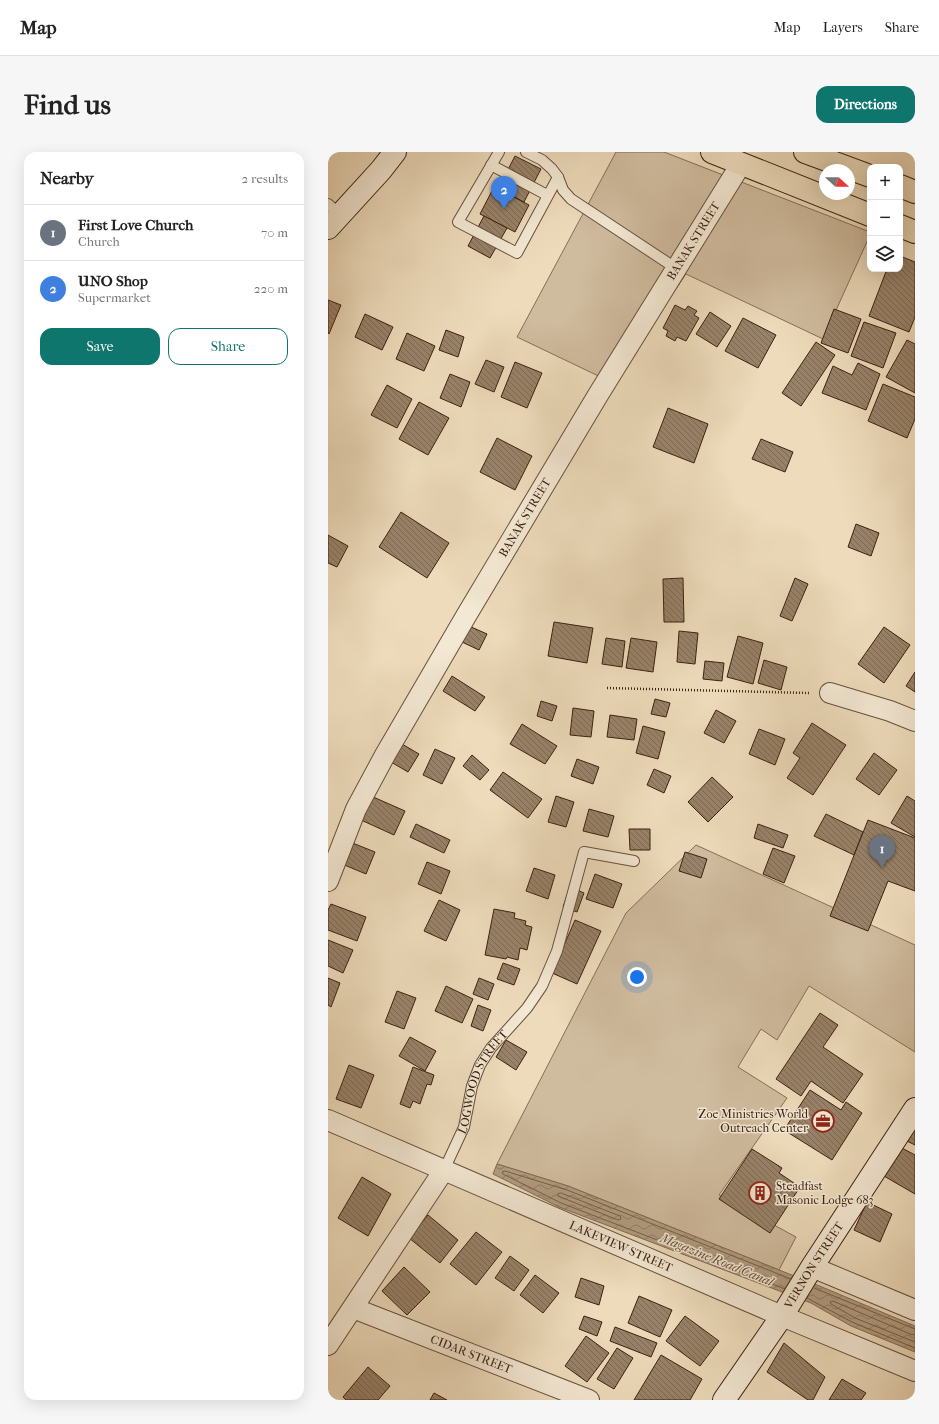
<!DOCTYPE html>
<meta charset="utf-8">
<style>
:root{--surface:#fff;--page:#f6f6f6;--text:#222;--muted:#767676;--line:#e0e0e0;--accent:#0f766e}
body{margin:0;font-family:"IM FELL French Canon",serif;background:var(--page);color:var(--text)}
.controls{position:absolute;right:12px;top:12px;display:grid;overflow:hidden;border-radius:8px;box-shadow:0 4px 16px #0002}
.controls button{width:36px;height:36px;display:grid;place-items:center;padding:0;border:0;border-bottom:1px solid var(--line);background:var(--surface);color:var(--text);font:20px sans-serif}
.compass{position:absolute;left:491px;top:12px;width:36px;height:36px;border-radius:50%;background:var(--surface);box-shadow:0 4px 16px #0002;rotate:111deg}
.you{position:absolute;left:309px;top:825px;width:14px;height:14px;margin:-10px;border:3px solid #fff;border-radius:50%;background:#1a73e8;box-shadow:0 0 0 6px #1a73e833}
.badge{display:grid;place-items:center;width:26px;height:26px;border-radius:50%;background:var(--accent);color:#fff;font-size:13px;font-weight:700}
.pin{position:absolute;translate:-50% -33px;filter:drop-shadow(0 1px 2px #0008)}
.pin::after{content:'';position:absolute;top:21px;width:14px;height:12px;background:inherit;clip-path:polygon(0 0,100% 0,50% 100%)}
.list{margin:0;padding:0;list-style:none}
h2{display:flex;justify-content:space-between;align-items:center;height:52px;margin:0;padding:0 16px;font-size:17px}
h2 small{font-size:13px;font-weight:400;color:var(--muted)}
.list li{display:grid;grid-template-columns:26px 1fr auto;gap:12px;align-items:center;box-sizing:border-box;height:56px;padding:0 16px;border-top:1px solid var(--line)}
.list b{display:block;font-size:15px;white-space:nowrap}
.list p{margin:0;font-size:13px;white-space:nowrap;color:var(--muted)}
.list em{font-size:13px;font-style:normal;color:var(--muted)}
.actions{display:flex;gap:8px;padding:12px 16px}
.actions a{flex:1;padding:9px 0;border:1px solid var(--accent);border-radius:12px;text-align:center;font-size:14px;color:var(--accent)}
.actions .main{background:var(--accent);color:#fff}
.icon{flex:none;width:22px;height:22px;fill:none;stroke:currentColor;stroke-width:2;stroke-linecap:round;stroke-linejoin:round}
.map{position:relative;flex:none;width:587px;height:1248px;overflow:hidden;border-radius:12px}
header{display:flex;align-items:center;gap:24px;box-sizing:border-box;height:56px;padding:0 20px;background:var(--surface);border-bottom:1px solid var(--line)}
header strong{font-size:19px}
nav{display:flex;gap:22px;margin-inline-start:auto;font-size:14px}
.intro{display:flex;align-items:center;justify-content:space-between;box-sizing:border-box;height:96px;padding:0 24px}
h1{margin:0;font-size:28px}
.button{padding:10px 18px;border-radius:12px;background:var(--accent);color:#fff;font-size:14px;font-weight:700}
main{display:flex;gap:24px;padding:0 24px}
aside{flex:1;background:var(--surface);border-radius:12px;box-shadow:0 4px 16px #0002}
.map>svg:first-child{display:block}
</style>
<header>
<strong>Map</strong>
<nav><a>Map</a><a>Layers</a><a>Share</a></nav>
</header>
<div class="intro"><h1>Find us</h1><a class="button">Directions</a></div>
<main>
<aside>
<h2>Nearby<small>2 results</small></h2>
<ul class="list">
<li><span class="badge" style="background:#6b7280">1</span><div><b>First Love Church</b><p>Church</p></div><em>70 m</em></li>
<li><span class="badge" style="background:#3f7fe0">2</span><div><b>UNO Shop</b><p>Supermarket</p></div><em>220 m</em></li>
</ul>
<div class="actions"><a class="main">Save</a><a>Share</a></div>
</aside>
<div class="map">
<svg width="587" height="1248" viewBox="0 0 587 1248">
<defs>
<pattern id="water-waves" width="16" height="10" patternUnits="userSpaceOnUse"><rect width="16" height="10" fill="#b19c81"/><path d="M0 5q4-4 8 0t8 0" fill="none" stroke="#917f68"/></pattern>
<pattern id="building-back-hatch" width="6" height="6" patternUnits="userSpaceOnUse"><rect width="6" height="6" fill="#988269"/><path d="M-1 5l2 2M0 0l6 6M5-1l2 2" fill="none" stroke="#7d6a55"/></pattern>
</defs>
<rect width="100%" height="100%" fill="#eddbbb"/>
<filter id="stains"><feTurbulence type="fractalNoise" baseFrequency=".005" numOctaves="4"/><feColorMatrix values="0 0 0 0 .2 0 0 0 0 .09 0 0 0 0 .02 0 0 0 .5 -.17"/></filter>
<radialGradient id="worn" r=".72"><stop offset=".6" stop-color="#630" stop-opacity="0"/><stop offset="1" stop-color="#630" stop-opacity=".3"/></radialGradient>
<g fill="#cfbb9e" stroke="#866e58">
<path d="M288 0H336L542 80V83L495 187 358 122 285 231 189 185Z"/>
<path d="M368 693 587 793V900L481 834 449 888 433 877 410 915 459 946 391 1043 468 1085 451 1118 240 1034 169 1012 298 761Z"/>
</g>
<path fill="url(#water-waves)" stroke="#826b54" d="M169 1012 240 1034 494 1135 587 1174V1200L523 1174 483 1151 231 1055 165 1022Z"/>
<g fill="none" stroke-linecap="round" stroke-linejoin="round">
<g stroke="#765e49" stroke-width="1">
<path d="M233 1041 292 1064 293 1067 290 1068 230 1044V1042Z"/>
<path d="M486 1136 587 1177"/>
<path d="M457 1137 233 1051 175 1022 174 1020 177 1019 239 1038 463 1127"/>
<path d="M479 1146 524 1170 587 1196"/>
<path d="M587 1183 582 1182 505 1149 502 1150 503 1152 527 1166 587 1190"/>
</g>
</g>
<g fill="url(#building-back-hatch)" stroke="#3c2111">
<path d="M187 4 213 17 196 50 170 37Z"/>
<path d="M166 35 201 53 187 80 152 62Z"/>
<path d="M156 64 179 76 162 106 140 94Z"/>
<path d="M572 104 587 110V165L581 180 541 164 559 117H572Z"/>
<path d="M0 148 13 153 1 182 0 181Z"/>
<path d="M347 153 357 158 360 154 369 159 366 163 371 166 358 189 349 185 347 189 338 184 340 179 335 176Z"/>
<path d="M506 157 533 167 520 201 493 191Z"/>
<path d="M382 160 403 174 389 195 368 182Z"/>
<path d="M37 162 65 175 54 198 27 185Z"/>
<path d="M415 166 448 183 430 216 397 199Z"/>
<path d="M536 170 568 181 555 216 523 204Z"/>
<path d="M118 178 136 185 130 205 111 198Z"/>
<path d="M79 181 107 194 96 219 68 207Z"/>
<path d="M579 188 587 192V241L558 225Z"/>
<path d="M488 190 507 203 473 254 454 241Z"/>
<path d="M158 208 176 215 166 240 147 232Z"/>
<path d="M187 210 214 221 199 256 173 245Z"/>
<path d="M530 211 552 222 538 258 494 241 505 214 524 223Z"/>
<path d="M122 222 142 230 133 255 112 246Z"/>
<path d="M555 232 587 245V267L579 286 540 269Z"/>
<path d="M59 233 84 247 69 276 43 263Z"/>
<path d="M91 250 121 266 100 303 71 287Z"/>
<path d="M340 256 380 272 366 311 325 295Z"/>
<path d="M169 286 204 304 187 338 152 320Z"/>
<path d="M433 287 465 300 457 320 424 307Z"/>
<path d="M73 360 121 391 99 426 51 395Z"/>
<path d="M528 372 551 381 543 404 520 395Z"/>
<path d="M0 383 20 394 9 415 0 411Z"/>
<path d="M355 426 356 470H336L335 427Z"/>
<path d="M467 426 480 432 464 469 452 464Z"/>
<path d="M226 470 265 476 259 511 220 504Z"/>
<path d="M141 474 159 482 151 498 134 490Z"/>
<path d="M556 475 582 493 556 531 530 512Z"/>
<path d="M351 479 370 481 367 512 349 510Z"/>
<path d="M410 484 435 491 425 532 399 525Z"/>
<path d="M278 486 297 489 294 515 274 512Z"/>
<path d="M303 486 329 490 325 520 298 516Z"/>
<path d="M436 508 459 515 453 538 430 531Z"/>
<path d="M377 509 396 511 394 529 375 527Z"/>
<path d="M587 520V540L578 534Z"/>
<path d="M124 524 157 545 147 559 115 539Z"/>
<path d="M327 547 342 551 338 565 323 562Z"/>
<path d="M213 549 229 554 224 569 209 564Z"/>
<path d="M245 556 266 559 263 585 242 583Z"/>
<path d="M388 558 408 569 396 591 376 581Z"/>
<path d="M282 563 309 567 306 588 279 585Z"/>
<path d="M484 571 518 593 485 643 459 626 472 606 465 601Z"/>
<path d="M194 572 229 594 217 612 182 592Z"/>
<path d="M315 574 337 580 330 607 308 601Z"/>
<path d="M431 577 457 587 447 613 421 602Z"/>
<path d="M74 592 91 602 80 620 63 610Z"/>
<path d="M107 597 127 606 114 632 95 623Z"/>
<path d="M546 601 569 618 551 643 528 627Z"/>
<path d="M144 603 161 618 152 628 135 614Z"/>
<path d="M249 607 271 615 265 632 243 624Z"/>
<path d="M326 617 343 624 336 641 319 633Z"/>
<path d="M175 620 214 647 200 666 162 638Z"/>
<path d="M384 625 405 645 380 670 360 650Z"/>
<path d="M43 644 77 659 66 683 33 668Z"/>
<path d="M228 644 246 650 238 675 220 670Z"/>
<path d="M579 644 587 649V685L563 671Z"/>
<path d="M261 657 286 664 280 685 255 679Z"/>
<path d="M498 662 535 680 526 703 486 684Z"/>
<path d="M540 668 587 686V739L560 729 540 779 502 764Z"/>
<path d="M88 672 122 688 116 701 82 685Z"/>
<path d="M430 672 460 683 455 696 426 686Z"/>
<path d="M301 677H322V698H302Z"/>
<path d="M22 690 47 700 38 722 14 712Z"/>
<path d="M445 696 467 704 456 731 435 722Z"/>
<path d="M357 700 379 707 373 726 351 719Z"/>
<path d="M99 710 122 719 113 742 90 732Z"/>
<path d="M206 716 227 723 220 747 198 739Z"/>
<path d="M267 722 294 732 285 756 258 747Z"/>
<path d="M242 735 256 741 249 760 235 755Z"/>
<path d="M111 748 132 758 118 789 96 779Z"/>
<path d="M3 752 38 765 29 789 0 778V758Z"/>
<path d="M166 757 187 761 186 766 198 769 197 773 204 775 199 798 192 796 190 808 179 805 178 807 157 803Z"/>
<path d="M247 768 273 779 249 832 224 821Z"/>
<path d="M0 788 25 798 15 821 0 814Z"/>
<path d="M175 811 192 817 186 833 169 827Z"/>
<path d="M0 826 12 831 3 855 0 853Z"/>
<path d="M151 826 166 832 160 848 145 842Z"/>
<path d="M118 834 145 847 134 871 107 859Z"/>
<path d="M69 839 88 846 76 877 57 870Z"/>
<path d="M150 853 163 858 155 879 143 874Z"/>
<path d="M492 861 510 873 495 895 535 922 515 951 483 929 473 944 448 927Z"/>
<path d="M82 885 108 899 97 919 71 904Z"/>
<path d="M178 888 199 900 188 918 168 905Z"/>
<path d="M21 913 46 923 33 956 8 947Z"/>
<path d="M85 915 106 923 103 933 99 932 92 952 85 949 82 956 72 952Z"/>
<path d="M482 938 513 958 518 950 534 961 504 1008 456 978Z"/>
<path d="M587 971V993L577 988Z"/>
<path d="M572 995 587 1003V1042L556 1024Z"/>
<path d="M424 997 454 1016 451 1021 472 1035 442 1081 391 1047Z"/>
<path d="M34 1025 63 1042 40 1084 10 1066Z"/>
<path d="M539 1050 564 1062 552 1090 526 1078Z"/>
<path d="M100 1063 130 1088 112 1111 81 1086Z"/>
<path d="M148 1080 174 1100 148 1133 122 1112Z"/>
<path d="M182 1104 201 1118 186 1139 167 1126Z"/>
<path d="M76 1115 102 1140 79 1163 54 1139Z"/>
<path d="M207 1123 231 1141 215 1161 192 1143Z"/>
<path d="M253 1126 276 1134 271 1153 247 1145Z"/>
<path d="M311 1144 344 1158 332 1185 300 1171Z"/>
<path d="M256 1164 274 1170 269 1184 251 1177Z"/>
<path d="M357 1164 391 1189 372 1214 338 1189Z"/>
<path d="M287 1175 329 1191 323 1205 282 1189Z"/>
<path d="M258 1184 281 1201 259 1230 237 1214Z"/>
<path d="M456 1191 497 1225 485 1248H480L439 1220Z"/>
<path d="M289 1196 305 1206 286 1237 269 1227Z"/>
<path d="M333 1203 374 1227 362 1248H306Z"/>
<path d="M40 1215 62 1234 50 1248H18L15 1245Z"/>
<path d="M514 1227 538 1241 533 1248H501Z"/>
<path d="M106 1241 119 1248H102Z"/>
</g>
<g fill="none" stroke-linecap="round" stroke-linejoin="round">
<g stroke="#68503c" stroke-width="12">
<g id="service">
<path d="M171 0 130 70 189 101 230 25"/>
<path d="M198 0 214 8 224 17 230 25 235 38 243 47 349 117"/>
<path d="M163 13 219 43"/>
<path d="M0 52 12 63"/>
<path id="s1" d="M116 1018 136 975 144 934 152 913 163 896 199 856 214 834 229 799 256 700 306 709"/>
</g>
</g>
<g stroke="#68503c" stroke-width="22">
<g id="minor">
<path d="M502 541 562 559 587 569"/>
<path id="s2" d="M0 729 28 657 57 603 138 464 270 243 413 12"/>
<path id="s3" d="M0 968 454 1164 587 1219"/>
<path d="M484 1115 587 1158"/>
<path id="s4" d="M25 1156 261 1248"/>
<path d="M0 1193 116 1018"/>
</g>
</g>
<g stroke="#3c2111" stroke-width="24">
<g id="secondary">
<path d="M0 76 53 18 67 0"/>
<path id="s5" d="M396 1248 454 1164 484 1115 587 957"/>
</g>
</g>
<g stroke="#3c2111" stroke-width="24">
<g id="primary">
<path d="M384 0 542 63"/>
<path d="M477 0 542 24"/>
<path d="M572 34 587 40"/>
<path d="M572 74 587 80"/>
</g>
</g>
<path stroke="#3c2111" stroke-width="2.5" stroke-dasharray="1 2" stroke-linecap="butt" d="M279 536 481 541"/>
<use href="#service" stroke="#f3e8d3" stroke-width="10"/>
<use href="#minor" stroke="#f3e8d3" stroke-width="20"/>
<use href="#secondary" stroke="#f3e8d3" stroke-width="22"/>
<use href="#primary" stroke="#eddbbb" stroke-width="22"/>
</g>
<defs>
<g id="office-ring" transform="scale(1.15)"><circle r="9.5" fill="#f3e8d3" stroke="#8f2418" stroke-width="1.5"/><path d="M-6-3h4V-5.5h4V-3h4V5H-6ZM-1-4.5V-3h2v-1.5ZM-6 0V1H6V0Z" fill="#8f2418"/></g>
<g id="building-ring" transform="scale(1.15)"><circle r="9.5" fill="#f3e8d3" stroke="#8f2418" stroke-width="1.5"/><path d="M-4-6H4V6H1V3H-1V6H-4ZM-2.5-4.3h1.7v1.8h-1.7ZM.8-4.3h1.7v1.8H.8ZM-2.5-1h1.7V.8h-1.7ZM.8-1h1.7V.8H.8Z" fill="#8f2418"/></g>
</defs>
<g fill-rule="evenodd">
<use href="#office-ring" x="495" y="969"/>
<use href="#building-ring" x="432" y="1041"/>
</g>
<g text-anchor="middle" stroke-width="3" stroke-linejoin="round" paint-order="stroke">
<g font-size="12" fill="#3c2111" stroke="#f3e8d3">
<text dy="4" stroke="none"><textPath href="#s2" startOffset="738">BANAK STREET</textPath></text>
<text dy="4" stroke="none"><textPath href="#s2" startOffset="414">BANAK STREET</textPath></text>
<text dy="4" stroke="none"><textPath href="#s1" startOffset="97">LOGWOOD STREET</textPath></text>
<text dy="4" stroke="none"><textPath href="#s3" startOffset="319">LAKEVIEW STREET</textPath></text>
<text dy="4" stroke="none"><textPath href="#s5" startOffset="162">VERNON STREET</textPath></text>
<text dy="4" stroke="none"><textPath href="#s4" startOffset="127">CIDAR STREET</textPath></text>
</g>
<g font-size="12" fill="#3c2111" stroke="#f3e8d3" text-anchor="end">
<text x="480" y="966">Zoe Ministries World<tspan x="480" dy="14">Outreach Center</tspan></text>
<text x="448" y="1038" text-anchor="start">Steadfast<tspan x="448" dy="14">Masonic Lodge 683</tspan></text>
</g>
<g font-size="13" font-style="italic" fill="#654c38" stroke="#f3e8d3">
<text transform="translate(389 1107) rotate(22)" y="5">Magazine Road Canal</text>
</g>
</g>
<rect width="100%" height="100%" filter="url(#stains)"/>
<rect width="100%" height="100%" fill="url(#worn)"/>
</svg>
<div class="controls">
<button>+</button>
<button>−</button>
<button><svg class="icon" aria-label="layers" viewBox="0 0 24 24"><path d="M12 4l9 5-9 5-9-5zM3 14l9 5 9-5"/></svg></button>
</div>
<svg class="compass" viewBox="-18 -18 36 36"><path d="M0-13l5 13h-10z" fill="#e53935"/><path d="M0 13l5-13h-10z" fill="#767676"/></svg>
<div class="you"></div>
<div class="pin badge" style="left:554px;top:716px;background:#6b7280">1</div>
<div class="pin badge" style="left:176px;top:57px;background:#3f7fe0">2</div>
</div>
</main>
